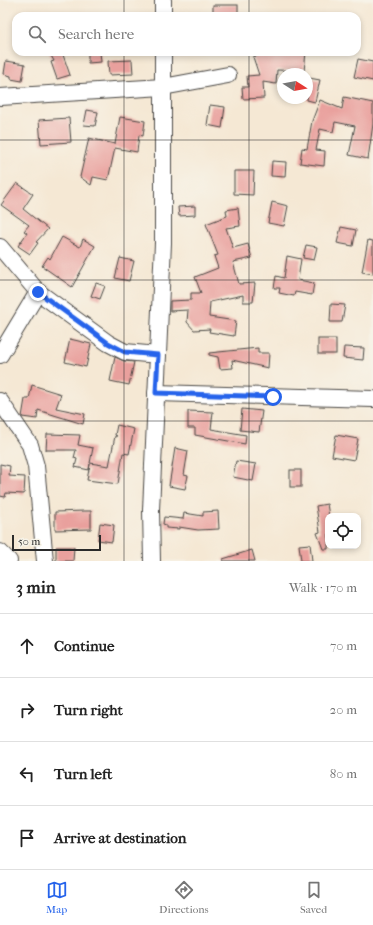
<!DOCTYPE html>
<meta charset="utf-8">
<style>
:root{--surface:#fff;--page:#f2f2f2;--text:#222;--muted:#767676;--line:#e0e0e0;--accent:#2563eb}
body{margin:0;font-family:"IM FELL French Canon",serif;background:var(--page);color:var(--text)}
.controls{position:absolute;right:12px;bottom:12px;display:grid;overflow:hidden;border-radius:8px;box-shadow:0 2px 6px #0003}
.controls button{width:36px;height:36px;display:grid;place-items:center;padding:0;border:0;border-bottom:1px solid var(--line);background:var(--surface);color:var(--text);font:20px sans-serif}
.compass{position:absolute;left:277px;top:68px;width:36px;height:36px;border-radius:50%;background:var(--surface);box-shadow:0 2px 6px #0003;rotate:101deg}
.scale{position:absolute;left:12px;bottom:10px;width:89px;box-sizing:border-box;padding-left:4px;border:2px solid #2b2b2b;border-top:0;font-size:11px;line-height:14px;white-space:nowrap;color:#2b2b2b;-webkit-text-stroke:3px #f7f3e8;paint-order:stroke}
.stop{position:absolute;width:12px;height:12px;margin:-9px;border:3px solid #2563eb;border-radius:50%;background:#fff}
.stop.end{background:#2563eb;border-color:#fff;box-shadow:0 1px 4px #0008}
.list{margin:0;padding:0;list-style:none}
h2{display:flex;justify-content:space-between;align-items:center;height:52px;margin:0;padding:0 16px;font-size:17px}
h2 small{font-size:13px;font-weight:400;color:var(--muted)}
.list li{display:grid;grid-template-columns:26px 1fr auto;gap:12px;align-items:center;box-sizing:border-box;height:64px;padding:0 16px;border-top:1px solid var(--line)}
.list b{display:block;font-size:15px;white-space:nowrap}
.list em{font-size:13px;font-style:normal;color:var(--muted)}
.icon{flex:none;width:22px;height:22px;fill:none;stroke:currentColor;stroke-width:2;stroke-linecap:round;stroke-linejoin:round}
.map{position:relative;flex:none;width:373px;height:561px;overflow:hidden}
.search{position:absolute;background:var(--surface);box-shadow:0 2px 6px #0003;left:12px;right:12px;top:12px;height:44px;display:flex;align-items:center;gap:10px;box-sizing:border-box;padding:0 14px;border-radius:12px;color:var(--muted);font-size:15px}
.sheet{height:308px;background:var(--surface)}
nav{display:flex;justify-content:space-around;align-items:center;box-sizing:border-box;height:56px;border-top:1px solid var(--line);background:var(--surface);font-size:11px;color:var(--muted)}
nav a{display:grid;justify-items:center;gap:2px}
nav .on{color:var(--accent)}
.map>svg:first-child{display:block}
</style>
<div class="map">
<svg width="373" height="561" viewBox="0 0 373 561">
<rect width="100%" height="100%" fill="#f7f3e8"/>
<filter id="ink" filterUnits="userSpaceOnUse"><feTurbulence type="fractalNoise" baseFrequency=".025" numOctaves="2"/><feDisplacementMap in="SourceGraphic" scale="8" xChannelSelector="R" yChannelSelector="G"/><feConvolveMatrix kernelMatrix="1 2 1 2 8 2 1 2 1" color-interpolation-filters="sRGB"/></filter>
<filter id="wash" filterUnits="userSpaceOnUse"><feTurbulence type="fractalNoise" baseFrequency=".012" numOctaves="4" result="noise"/><feDisplacementMap in="SourceGraphic" scale="16" xChannelSelector="R" yChannelSelector="G"/><feGaussianBlur stdDeviation="0.9" result="paint"/><feColorMatrix in="noise" values="0 0 0 0 0 0 0 0 0 0 0 0 0 0 0 0 0 1.4 0 .05"/><feComposite in="paint" operator="in"/></filter>
<g filter="url(#wash)">
<rect width="100%" height="100%" fill="#f5e8d4"/>
<g id="blocks">
<g fill="#e9a09d">
<rect x="213" y="5" width="25" height="11"/>
<path d="M49 52H62L70 75 57 79 51 62 54 61Z"/>
<path d="M88 52H100L101 62 88 63Z"/>
<path d="M269 52H306L304 71 277 70 276 84 263 82 264 98 243 99 242 87H248L247 76 259 75 253 57Z"/>
<path d="M358 59 373 62V81L354 77Z"/>
<path d="M132 60 133 74 109 75 108 61Z"/>
<path d="M6 61 25 64 22 81 11 79V76L4 74Z"/>
<path d="M309 78 320 80 315 102 307 100Z"/>
<path d="M344 97 373 103V124L368 159 349 155 355 126 335 122 333 132 320 129 316 150 325 151 324 166 300 163 302 148 307 149 312 121 320 100 342 109Z"/>
<path d="M210 105 225 107 222 128 207 125Z"/>
<path d="M87 110 98 112 95 126 84 125Z"/>
<path d="M120 117 145 121 143 136 139 135 137 152 115 148 108 180 93 177 91 185 80 177 89 138 115 144Z"/>
<path d="M69 118 71 142 41 144 39 120Z"/>
<path d="M272 161 286 162 285 177 271 176Z"/>
<path d="M234 171H254L253 195 234 194Z"/>
<path d="M17 183 33 194 23 209 48 229 36 242 38 243 30 254 18 246 27 233 24 231 29 225 1 205Z"/>
<path d="M272 202 288 206 284 226 268 223Z"/>
<path d="M195 206V215L179 216 178 207Z"/>
<path d="M238 208 240 226 226 228 233 248 248 244 252 258 233 262 239 284 255 283 253 302H243V295L210 302 209 317 236 321 234 336 209 332 210 329 194 330 187 322 188 310 170 311V301L191 300V293H201L195 277 218 268 214 256 218 255 206 224 227 216 226 210Z"/>
<path d="M341 227 356 230 353 246 337 243Z"/>
<path d="M62 237 80 247 83 239 95 246 72 287 42 266 48 257 50 259Z"/>
<path d="M368 240 373 241V274L362 272Z"/>
<path d="M306 245 317 247 314 260 303 258Z"/>
<path d="M287 256 301 259 298 280 314 283 312 295 295 292 294 296 279 293 280 288H274L276 276 284 278Z"/>
<path d="M120 258 134 261 129 281 115 278Z"/>
<path d="M96 283 105 286 100 299 91 296Z"/>
<path d="M331 304 345 305 342 322H330Z"/>
<path d="M70 339 91 344 86 367 65 362Z"/>
<rect x="318" y="339" width="18" height="15"/>
<path d="M344 347 364 348 363 360 343 358Z"/>
<path d="M258 348V353H269L268 368 232 360 233 368 220 369 218 357 209 355V353Z"/>
<path d="M115 357 124 361 134 362 129 385 110 381Z"/>
<path d="M32 385 61 394 56 408 85 414 83 424 38 410 37 419 22 417 25 399H29Z"/>
<path d="M242 409 262 411 259 432 240 430Z"/>
<path d="M188 411 213 412 211 429 246 435 245 444 195 435V428H188Z"/>
<path d="M117 425 134 429 129 454 123 453 118 484 87 480 90 464 89 470 75 467 77 459 74 458 76 450H46L47 434 80 435 78 445 93 448 90 463 109 466 115 436H117L115 435Z"/>
<path d="M336 435 358 439 354 460 332 456Z"/>
<path d="M175 448 188 451 184 475 188 476 185 489 169 486Z"/>
<path d="M236 461 256 464 253 481 233 477Z"/>
<path d="M0 464 10 466 9 476 25 477 24 494 6 493 5 497 0 496Z"/>
<rect x="290" y="470" width="11" height="17"/>
<path d="M327 504 329 516 328 549H323L317 533 320 532 316 506Z"/>
<path d="M84 511H91V529L55 530V512Z"/>
<path d="M218 511 219 529 198 530 179 527V529L166 528V525L163 524 164 517 183 519 184 513 203 516V512Z"/>
<path d="M100 523 114 525 112 542 98 540Z"/>
<path d="M310 544 312 561H301L299 545Z"/>
<path d="M56 547H74L73 561H56Z"/>
<path d="M252 550 255 561H223V559Z"/>
</g>
</g>
</g>
<g filter="url(#ink)">
<use href="#blocks" fill-opacity="0" stroke="#494744" stroke-width="1"/>
<g fill="none" stroke-linecap="round" stroke-linejoin="round">
<g stroke="#494744" stroke-width="18">
<g id="minor">
<path d="M163 16V0"/>
<path d="M0 97 163 87 228 75"/>
<path d="M0 247 38 292 108 343 125 352 158 355"/>
<path d="M0 355 38 292"/>
<path d="M156 393 373 399"/>
<path d="M0 401 30 445 36 466 45 561"/>
<path d="M0 552 9 561"/>
<path d="M152 561 151 510 163 243V52"/>
</g>
</g>
<use href="#minor" stroke="#fff" stroke-width="16"/>
</g>
</g>
<g fill="none" stroke-linecap="round" stroke-linejoin="round" filter="url(#ink)">
<path stroke="#2563eb" stroke-width="5" d="M38 292 108 343 125 352 158 355 156 393 273 397"/>
</g>
<path fill="none" stroke="#2b2b2b" stroke-width="1" stroke-opacity="0.55" d="M124 0V16M249 0V16M124 52V561M249 52V561M0 140H373M0 280H373M0 421H373"/>
</svg>
<div class="controls">
<button><svg class="icon" aria-label="locate" viewBox="0 0 24 24"><circle cx="12" cy="12" r="6"/><path d="M12 2v4M12 18v4M2 12h4M18 12h4"/></svg></button>
</div>
<svg class="compass" viewBox="-18 -18 36 36"><path d="M0-13l5 13h-10z" fill="#e53935"/><path d="M0 13l5-13h-10z" fill="#767676"/></svg>
<div class="scale">50 m</div>
<div class="stop" style="left:273px;top:397px"></div>
<div class="stop end" style="left:38px;top:292px"></div>
<div class="search"><svg class="icon" aria-label="search" viewBox="0 0 24 24"><circle cx="10" cy="10" r="6"/><path d="M15 15l6 6"/></svg>Search here</div>
</div>
<section class="sheet">
<h2>3 min<small>Walk · 170 m</small></h2>
<ul class="list">
<li><svg class="icon" aria-label="ahead" viewBox="0 0 24 24"><path d="M12 20V5M6 11l6-6 6 6"/></svg><div><b>Continue</b></div><em>70 m</em></li>
<li><svg class="icon" aria-label="right" viewBox="0 0 24 24"><path d="M7 20v-9h11M14 6l5 5-5 5"/></svg><div><b>Turn right</b></div><em>20 m</em></li>
<li><svg class="icon" aria-label="left" viewBox="0 0 24 24"><path d="M17 20v-9H6M10 6l-5 5 5 5"/></svg><div><b>Turn left</b></div><em>80 m</em></li>
<li><svg class="icon" aria-label="arrive" viewBox="0 0 24 24"><path d="M6 21V4h12l-3 4 3 4H6"/></svg><div><b>Arrive at destination</b></div></li>
</ul>
</section>
<nav>
<a class="on"><svg class="icon" aria-label="map" viewBox="0 0 24 24"><path d="M3 6l6-2 6 2 6-2v14l-6 2-6-2-6 2zM9 4v14M15 6v14"/></svg>Map</a>
<a><svg class="icon" aria-label="directions" viewBox="0 0 24 24"><path d="M12 3l9 9-9 9-9-9zM9 14v-3h6M13 9l2 2-2 2"/></svg>Directions</a>
<a><svg class="icon" aria-label="saved" viewBox="0 0 24 24"><path d="M7 4h10v16l-5-4-5 4z"/></svg>Saved</a>
</nav>
